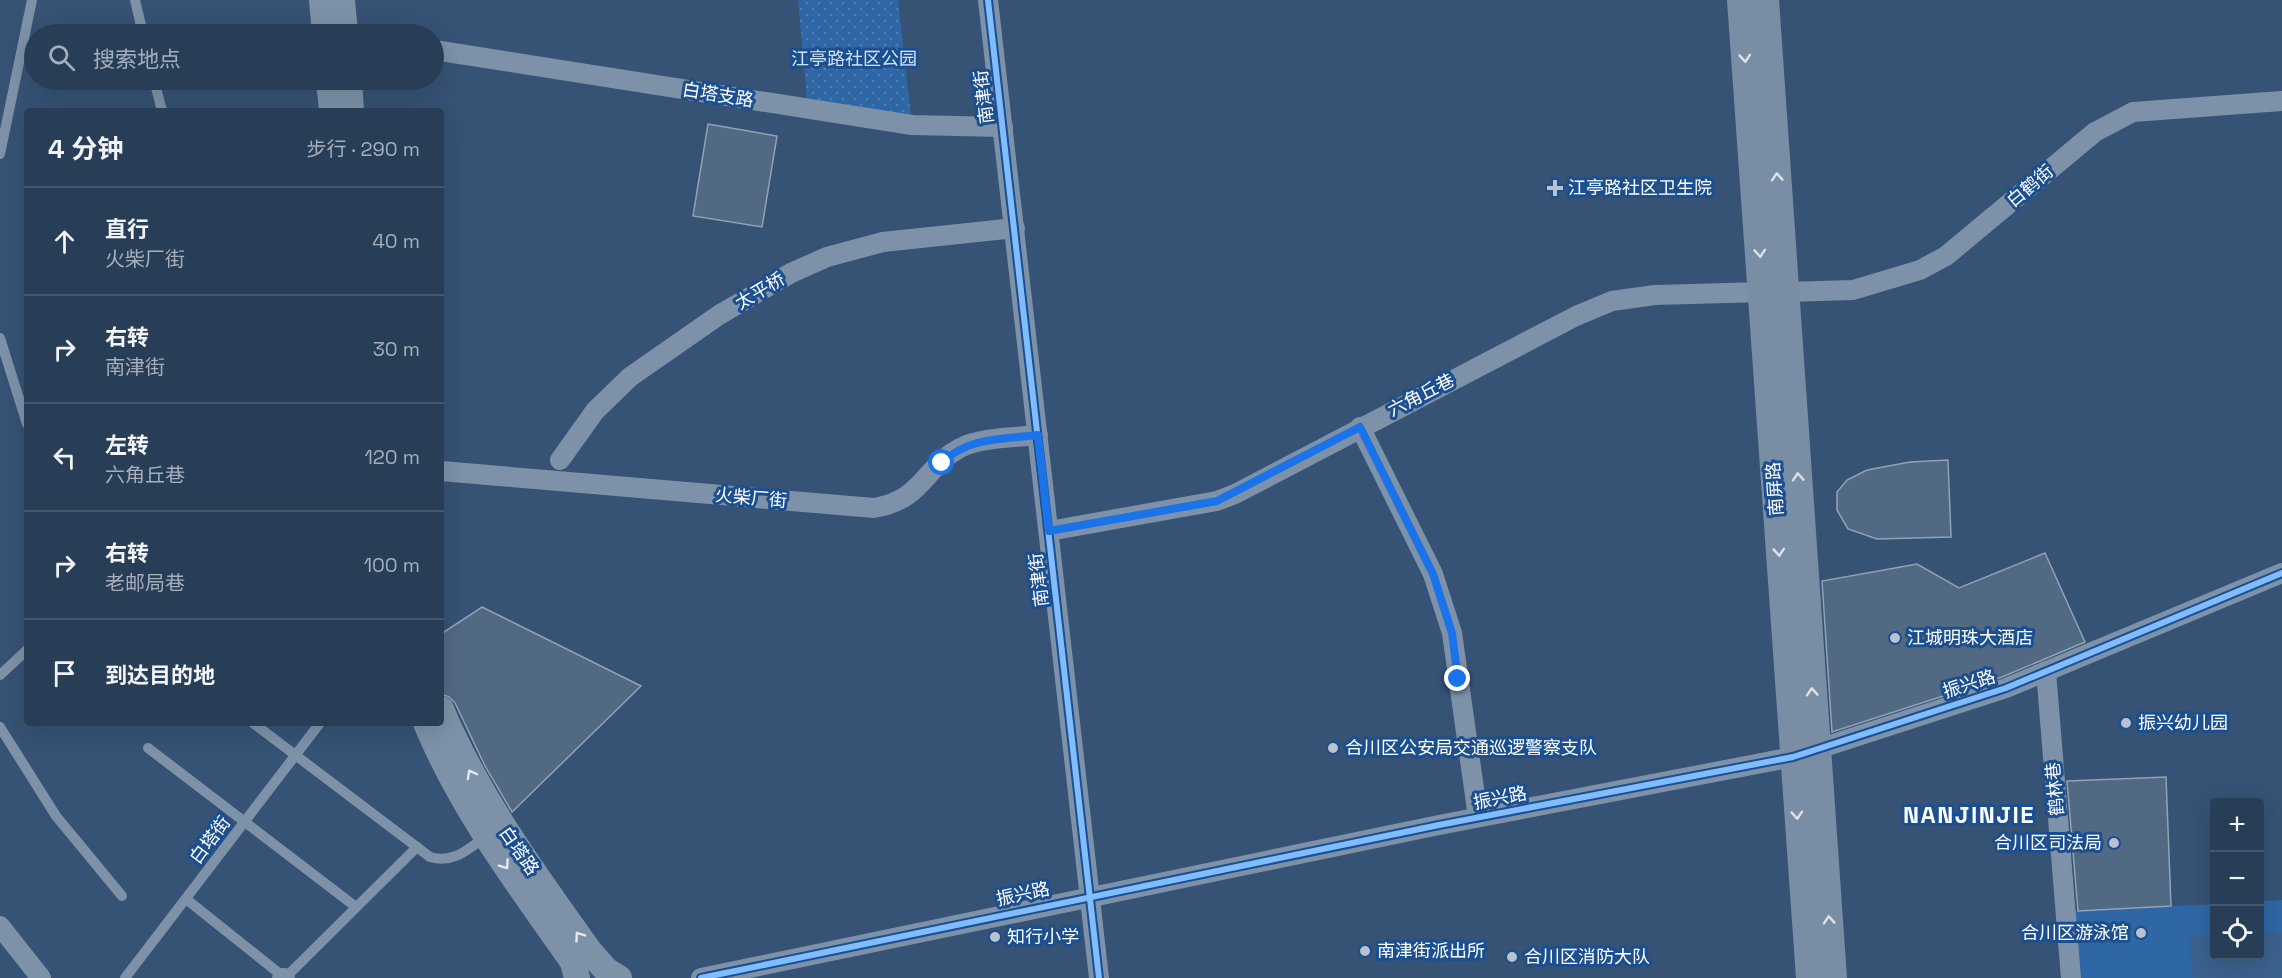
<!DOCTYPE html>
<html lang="zh">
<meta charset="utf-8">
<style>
:root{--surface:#283e57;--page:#344961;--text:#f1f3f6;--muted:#a5aeba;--line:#44576d}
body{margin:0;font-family:"Space Grotesk","Noto Sans SC",sans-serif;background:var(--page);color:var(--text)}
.controls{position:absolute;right:18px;bottom:18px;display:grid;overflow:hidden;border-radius:6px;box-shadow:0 6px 24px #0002}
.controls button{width:54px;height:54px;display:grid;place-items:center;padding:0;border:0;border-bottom:2px solid var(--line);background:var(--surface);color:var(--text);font:30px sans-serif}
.stop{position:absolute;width:18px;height:18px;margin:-14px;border:4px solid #1a73e8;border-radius:50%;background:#fff}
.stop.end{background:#1a73e8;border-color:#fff;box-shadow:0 2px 6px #0008}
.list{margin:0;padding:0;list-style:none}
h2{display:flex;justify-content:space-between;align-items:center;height:78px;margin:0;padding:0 24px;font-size:26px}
h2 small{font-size:20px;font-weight:400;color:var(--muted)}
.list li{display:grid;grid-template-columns:39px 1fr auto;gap:18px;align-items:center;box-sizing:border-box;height:108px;padding:0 24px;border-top:2px solid var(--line)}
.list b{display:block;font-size:22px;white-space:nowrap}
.list p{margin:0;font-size:20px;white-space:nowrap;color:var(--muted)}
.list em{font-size:20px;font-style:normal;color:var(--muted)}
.icon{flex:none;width:33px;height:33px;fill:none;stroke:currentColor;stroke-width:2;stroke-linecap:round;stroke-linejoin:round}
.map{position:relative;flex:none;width:2282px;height:978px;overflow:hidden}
.search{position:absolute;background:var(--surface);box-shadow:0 6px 24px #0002;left:24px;top:24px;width:420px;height:66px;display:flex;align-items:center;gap:15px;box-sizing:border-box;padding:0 21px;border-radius:33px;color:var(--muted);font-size:22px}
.panel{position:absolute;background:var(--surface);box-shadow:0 6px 24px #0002;left:24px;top:108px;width:420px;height:618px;border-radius:6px}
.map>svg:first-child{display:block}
</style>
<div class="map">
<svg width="2282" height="978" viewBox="0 0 2282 978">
<defs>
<pattern id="park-dots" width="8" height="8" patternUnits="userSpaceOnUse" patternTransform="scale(1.5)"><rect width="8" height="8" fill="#2f66a5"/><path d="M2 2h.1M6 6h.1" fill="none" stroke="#4e7db2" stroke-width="1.8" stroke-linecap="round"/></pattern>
</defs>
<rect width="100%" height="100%" fill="#365274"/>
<path fill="#2f66a5" d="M2282 900V978H2071L2065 911 2214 904V956H2260V901Z"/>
<path fill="url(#park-dots)" d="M798 0H898L912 125 808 110Z"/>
<path fill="#3b618d" d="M2282 932V978H2193L2190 936 2214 935V956H2260V933Z"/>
<g fill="#526984" stroke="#92a2b6" stroke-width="1.5">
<path d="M708 124 777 136 762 227 693 216Z"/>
<path d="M1948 460 1951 537 1877 539 1848 529 1837 510V492L1847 480 1867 470 1910 462Z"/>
<path d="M2045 553 2085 642 2002 677 1832 732 1822 581 1917 564 1959 588Z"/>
<path d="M482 607 641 686 512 812 485 766 455 703 449 697 441 694V634Z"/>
<path d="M2166 777 2171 906 2078 911 2067 781Z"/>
</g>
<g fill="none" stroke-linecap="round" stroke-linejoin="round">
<g stroke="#7d92a8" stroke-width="10">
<path d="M135 0 143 34"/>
<path d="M154 80 162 111"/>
<path d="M0 154 32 0"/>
<path d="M0 338 27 424"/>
<path d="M0 675 27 650"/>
<path d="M253 723 430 857C453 864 467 850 485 837"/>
<path d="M0 727 56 816 122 896"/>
<path d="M148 748 356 907"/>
<path d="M186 899 285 978 417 847"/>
<path d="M125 978 320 723"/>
</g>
<g stroke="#7d92a8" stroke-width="20">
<path d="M988 0 1099 978"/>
<path d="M434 50 912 125 1003 127"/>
<path d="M1785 292 1853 290 1920 270 1946 256 2095 132 2133 112 2282 101"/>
<path d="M1360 427 1433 574 1452 633 1478 817"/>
<path d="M560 460 595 411 630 377 719 315 791 273 827 257 883 242 1015 228"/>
<path d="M441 471 874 508C923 500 924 467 960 448 982 437 1014 438 1038 435"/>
<path d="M1049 531 1217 501 1235 494 1576 316 1612 301 1655 295 1763 292"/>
<path d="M2046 671 2071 978"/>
<path d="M0 926 41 978"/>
<path d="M282 978H285"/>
<path d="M701 978 1439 825 1793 757 2006 688 2282 573"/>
</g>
<g stroke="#7d92a8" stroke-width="26">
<path d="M322 0 325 34"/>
<path d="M342 0 345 34"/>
<path d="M329 80 332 111"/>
<path d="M349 80 351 111"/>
<path d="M441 709C478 798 535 874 590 952L606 970 619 978"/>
<path d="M426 723C462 810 519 885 573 962L577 978"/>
</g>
<g stroke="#798da4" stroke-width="28">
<path d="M1741 0 1810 978"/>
<path d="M1765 0 1833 978"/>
</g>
<g stroke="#1b4f8f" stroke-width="10">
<g id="cycleway">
<path d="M988 0 1099 978"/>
<path d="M701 978 1439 825 1793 757 2006 688 2282 573"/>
</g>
</g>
<use href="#cycleway" stroke="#80bcff" stroke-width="6"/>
</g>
<defs><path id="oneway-chevron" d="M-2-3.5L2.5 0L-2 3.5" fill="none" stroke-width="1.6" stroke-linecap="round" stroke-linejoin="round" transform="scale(1.5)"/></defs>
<g stroke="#dee2e8">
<use href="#oneway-chevron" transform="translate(1745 58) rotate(86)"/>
<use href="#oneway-chevron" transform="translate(1777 177) rotate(-94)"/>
<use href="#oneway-chevron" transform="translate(1760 253) rotate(86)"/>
<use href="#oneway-chevron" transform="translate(1798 477) rotate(-94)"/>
<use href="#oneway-chevron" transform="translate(1779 552) rotate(86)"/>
<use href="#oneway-chevron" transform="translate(1812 692) rotate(-94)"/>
<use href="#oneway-chevron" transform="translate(1797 815) rotate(86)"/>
<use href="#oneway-chevron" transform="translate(1829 920) rotate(-94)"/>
</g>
<g stroke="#e5e9ee">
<use href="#oneway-chevron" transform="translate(471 774) rotate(-119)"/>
<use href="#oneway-chevron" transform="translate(505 865) rotate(55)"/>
<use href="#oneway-chevron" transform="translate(579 936) rotate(-125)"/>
</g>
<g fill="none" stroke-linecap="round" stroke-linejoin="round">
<path stroke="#1a73e8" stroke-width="8" d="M942 463C967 437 1004 439 1038 435L1049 531 1217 501 1360 427 1433 574 1452 633 1458 679"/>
</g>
<g fill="#b9c2ce" stroke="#1b4f8f" stroke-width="2">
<path d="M1552 179h6v6h6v6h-6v6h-6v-6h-6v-6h6z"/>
<circle cx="1895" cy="638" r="6"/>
<circle cx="2126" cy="723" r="6"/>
<circle cx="1333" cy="748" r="6"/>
<circle cx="2114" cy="843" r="6"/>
<circle cx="2141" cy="933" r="6"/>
<circle cx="995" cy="937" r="6"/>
<circle cx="1365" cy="951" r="6"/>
<circle cx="1512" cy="957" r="6"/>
</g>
<g text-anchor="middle" stroke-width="6" stroke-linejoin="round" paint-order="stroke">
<g font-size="18" fill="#cfe3fa" stroke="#1b4f8f">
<text x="854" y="65">江亭路社区公园</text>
</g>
<g font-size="18" fill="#fff" stroke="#1b4f8f">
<text transform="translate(718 95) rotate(9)" y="6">白塔支路</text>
<text transform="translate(984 97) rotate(-97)" y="6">南津街</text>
<text transform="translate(2030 186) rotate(-40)" y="6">白鹤街</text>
<text transform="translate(760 291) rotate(-31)" y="6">太平桥</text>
<text transform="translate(1421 395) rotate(-27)" y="6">六角丘巷</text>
<text transform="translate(1775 489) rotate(-94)" y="6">南屏路</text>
<text transform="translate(751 498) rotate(5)" y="6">火柴厂街</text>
<text transform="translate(1039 580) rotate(-97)" y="6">南津街</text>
<text transform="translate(1969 684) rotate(-18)" y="6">振兴路</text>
<text transform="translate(2055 789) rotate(-95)" y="6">鹤林巷</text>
<text transform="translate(1500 798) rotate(-11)" y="6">振兴路</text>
<text transform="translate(210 840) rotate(-53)" y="6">白塔街</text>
<text transform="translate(519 851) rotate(55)" y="6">白塔路</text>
<text transform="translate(1023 894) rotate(-12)" y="6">振兴路</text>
</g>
<g font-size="18" fill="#fff" stroke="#1b4f8f" text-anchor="start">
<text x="1568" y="194">江亭路社区卫生院</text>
<text x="1907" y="644">江城明珠大酒店</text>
<text x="2138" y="729">振兴幼儿园</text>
<text x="1345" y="754">合川区公安局交通巡逻警察支队</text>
<text x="2102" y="849" text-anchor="end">合川区司法局</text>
<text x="2129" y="939" text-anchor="end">合川区游泳馆</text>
<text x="1007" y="943">知行小学</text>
<text x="1377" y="957">南津街派出所</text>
<text x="1524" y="963">合川区消防大队</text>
</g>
<g font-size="24" font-weight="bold" letter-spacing="1.5" fill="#fff" stroke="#1b4f8f">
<text x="1969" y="823">NANJINJIE</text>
</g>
</g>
</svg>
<div class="controls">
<button>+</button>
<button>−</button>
<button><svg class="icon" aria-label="locate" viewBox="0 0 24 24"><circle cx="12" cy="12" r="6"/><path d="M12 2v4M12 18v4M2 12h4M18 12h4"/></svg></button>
</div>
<div class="stop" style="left:942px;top:463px"></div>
<div class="stop end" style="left:1458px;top:679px"></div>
<div class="search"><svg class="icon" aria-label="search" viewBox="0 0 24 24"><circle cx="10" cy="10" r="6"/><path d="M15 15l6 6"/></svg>搜索地点</div>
<section class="panel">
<h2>4 分钟<small>步行 · 290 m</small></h2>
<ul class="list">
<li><svg class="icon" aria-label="ahead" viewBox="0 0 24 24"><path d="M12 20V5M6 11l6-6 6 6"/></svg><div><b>直行</b><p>火柴厂街</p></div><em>40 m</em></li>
<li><svg class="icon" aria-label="right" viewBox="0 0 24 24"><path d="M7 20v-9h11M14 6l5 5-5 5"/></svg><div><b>右转</b><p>南津街</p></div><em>30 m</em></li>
<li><svg class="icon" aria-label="left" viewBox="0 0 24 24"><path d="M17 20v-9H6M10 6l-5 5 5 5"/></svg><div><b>左转</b><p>六角丘巷</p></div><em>120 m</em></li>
<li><svg class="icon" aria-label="right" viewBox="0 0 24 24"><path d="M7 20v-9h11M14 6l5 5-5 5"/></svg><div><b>右转</b><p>老邮局巷</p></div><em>100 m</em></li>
<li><svg class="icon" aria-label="arrive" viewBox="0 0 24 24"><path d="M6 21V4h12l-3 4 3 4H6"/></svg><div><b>到达目的地</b></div></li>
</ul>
</section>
</div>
